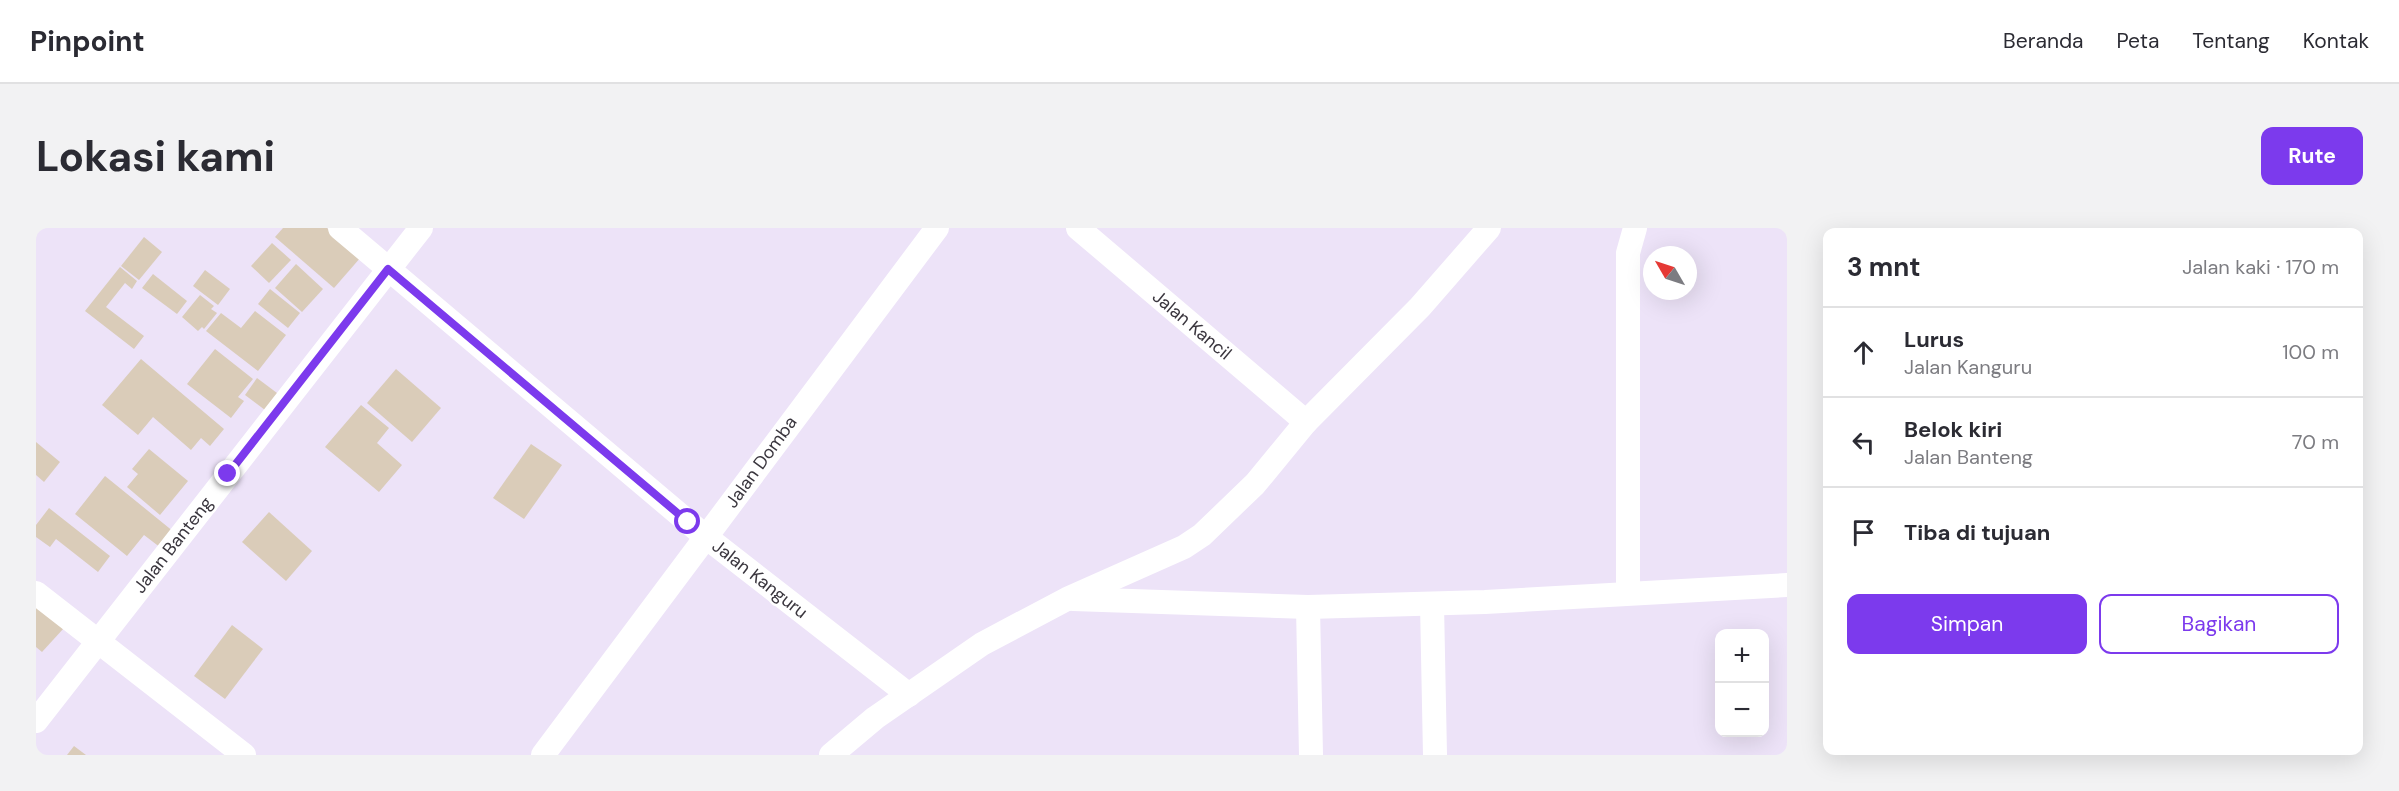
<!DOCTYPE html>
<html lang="id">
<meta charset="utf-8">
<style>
:root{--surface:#fff;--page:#f2f2f3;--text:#2b2b33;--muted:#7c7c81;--line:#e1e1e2;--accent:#7c3aed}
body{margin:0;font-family:"DM Sans",sans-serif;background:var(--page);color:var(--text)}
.controls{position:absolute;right:18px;bottom:18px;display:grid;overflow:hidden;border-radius:12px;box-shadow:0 6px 24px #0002}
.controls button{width:54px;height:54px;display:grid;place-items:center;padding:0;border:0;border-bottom:2px solid var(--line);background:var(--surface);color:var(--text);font:30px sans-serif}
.compass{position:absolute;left:1607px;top:18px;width:54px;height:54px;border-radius:50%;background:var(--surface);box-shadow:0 6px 24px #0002;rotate:309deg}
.stop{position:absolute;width:18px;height:18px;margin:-14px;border:4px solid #7c3aed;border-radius:50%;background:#fff}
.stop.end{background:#7c3aed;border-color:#fff;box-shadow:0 2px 6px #0008}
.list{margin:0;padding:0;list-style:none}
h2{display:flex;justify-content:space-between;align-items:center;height:78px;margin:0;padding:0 24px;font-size:26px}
h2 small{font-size:20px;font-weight:400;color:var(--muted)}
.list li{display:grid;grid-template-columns:39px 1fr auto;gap:18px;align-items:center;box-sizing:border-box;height:90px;padding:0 24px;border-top:2px solid var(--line)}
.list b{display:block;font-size:22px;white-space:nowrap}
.list p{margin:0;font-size:20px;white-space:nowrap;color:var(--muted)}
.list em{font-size:20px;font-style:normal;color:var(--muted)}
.actions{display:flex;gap:12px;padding:18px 24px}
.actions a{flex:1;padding:14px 0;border:2px solid var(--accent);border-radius:12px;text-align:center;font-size:21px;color:var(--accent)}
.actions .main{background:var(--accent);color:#fff}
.icon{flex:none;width:33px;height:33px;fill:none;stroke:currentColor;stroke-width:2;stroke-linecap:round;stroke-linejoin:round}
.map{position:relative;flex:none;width:1751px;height:527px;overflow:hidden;border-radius:12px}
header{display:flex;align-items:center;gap:36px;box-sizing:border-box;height:84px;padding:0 30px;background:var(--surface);border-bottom:2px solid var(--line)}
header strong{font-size:28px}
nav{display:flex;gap:33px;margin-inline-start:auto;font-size:21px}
.intro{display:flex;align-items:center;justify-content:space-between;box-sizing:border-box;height:144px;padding:0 36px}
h1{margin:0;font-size:42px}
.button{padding:15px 27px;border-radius:12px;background:var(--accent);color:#fff;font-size:21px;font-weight:700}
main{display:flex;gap:36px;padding:0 36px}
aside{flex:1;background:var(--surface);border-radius:12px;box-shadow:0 6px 24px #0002}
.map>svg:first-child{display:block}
</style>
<header>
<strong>Pinpoint</strong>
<nav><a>Beranda</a><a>Peta</a><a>Tentang</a><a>Kontak</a></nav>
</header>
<div class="intro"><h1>Lokasi kami</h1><a class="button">Rute</a></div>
<main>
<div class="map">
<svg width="1751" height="527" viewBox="0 0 1751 527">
<rect width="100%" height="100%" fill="#ede3f8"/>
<g fill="#daccb9">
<path d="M247 0H291L325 29 298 60 239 9Z"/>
<path d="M108 9 126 24 103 52 85 38Z"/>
<path d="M236 15 255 32 233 55 215 38Z"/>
<path d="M260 36 287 61 266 84 239 60Z"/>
<path d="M84 39 101 53 96 61 89 55 70 79 108 108 98 121 49 83Z"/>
<path d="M169 42 194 61 182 77 157 58Z"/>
<path d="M117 46 151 73 141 86 106 60Z"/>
<path d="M234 61 264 85 252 100 222 76Z"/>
<path d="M164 67 178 78 175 81 181 85 168 101 166 99 162 103 146 89Z"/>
<path d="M219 83 250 107 222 143 170 103 185 85 205 100Z"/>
<path d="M179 121 217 151 202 169 208 173 195 190 151 156Z"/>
<path d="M105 131 188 201 174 218 165 210 155 222 117 189 102 207 66 177Z"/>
<path d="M360 141 405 180 376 214 331 175Z"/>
<path d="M221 150 245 168 233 185 209 167Z"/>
<path d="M325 177 353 200 341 215 366 237 343 264 289 219Z"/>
<path d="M0 214 24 234 8 254 0 247Z"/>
<path d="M495 216 526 237 488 291 457 270Z"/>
<path d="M113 221 152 253 124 287 91 259 102 246 96 241Z"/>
<path d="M69 248 138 304 125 320 108 307 91 328 39 286Z"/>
<path d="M13 280 74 328 62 344 20 311 14 319 0 309V297Z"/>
<path d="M233 284 276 323 250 353 206 314Z"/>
<path d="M0 375 28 400 6 424 0 419Z"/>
<path d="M196 397 227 421 189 471 158 448Z"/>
<path d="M38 518 50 527H31Z"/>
</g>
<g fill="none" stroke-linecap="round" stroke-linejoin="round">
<g stroke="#fff" stroke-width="24">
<path d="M304 0 670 309 873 467"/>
<path d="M1042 0 1270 194"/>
<path d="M0 365 208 527"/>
<path d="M1592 365V25L1599 0"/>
<path d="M1037 371 1272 379 1449 374 1751 357"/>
<path d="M1396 376 1399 527"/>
<path d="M1272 379 1275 527"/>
<path d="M0 493 385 0"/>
<path d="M507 527 901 0"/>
<path d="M795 527 839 490 946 416 1031 371 1148 319 1166 307 1219 256 1270 194 1384 79 1453 0"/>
</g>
</g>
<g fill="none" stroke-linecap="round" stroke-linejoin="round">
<path stroke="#7c3aed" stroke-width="8" d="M192 246 352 41 652 294"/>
</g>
<g text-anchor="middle" stroke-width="5" stroke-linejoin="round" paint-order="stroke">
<g font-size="18" fill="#3a363e" stroke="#fff">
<text transform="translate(1156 97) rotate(40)" y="6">Jalan Kancil</text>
<text transform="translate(725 234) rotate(-54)" y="6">Jalan Domba</text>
<text transform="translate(137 317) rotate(-52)" y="6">Jalan Banteng</text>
<text transform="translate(724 351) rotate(38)" y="6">Jalan Kanguru</text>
</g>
</g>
</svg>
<div class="controls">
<button>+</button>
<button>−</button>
</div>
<svg class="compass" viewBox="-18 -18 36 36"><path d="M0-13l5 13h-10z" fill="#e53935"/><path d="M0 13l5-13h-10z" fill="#7c7c81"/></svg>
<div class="stop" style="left:652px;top:294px"></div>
<div class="stop end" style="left:192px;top:246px"></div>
</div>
<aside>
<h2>3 mnt<small>Jalan kaki · 170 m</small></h2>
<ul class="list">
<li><svg class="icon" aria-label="ahead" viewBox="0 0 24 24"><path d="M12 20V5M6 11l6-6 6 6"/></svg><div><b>Lurus</b><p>Jalan Kanguru</p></div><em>100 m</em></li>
<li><svg class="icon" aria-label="left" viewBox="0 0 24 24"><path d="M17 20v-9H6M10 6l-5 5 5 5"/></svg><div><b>Belok kiri</b><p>Jalan Banteng</p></div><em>70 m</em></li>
<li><svg class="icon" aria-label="arrive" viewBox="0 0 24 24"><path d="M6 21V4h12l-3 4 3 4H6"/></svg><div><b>Tiba di tujuan</b></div></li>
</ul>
<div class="actions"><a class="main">Simpan</a><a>Bagikan</a></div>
</aside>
</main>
